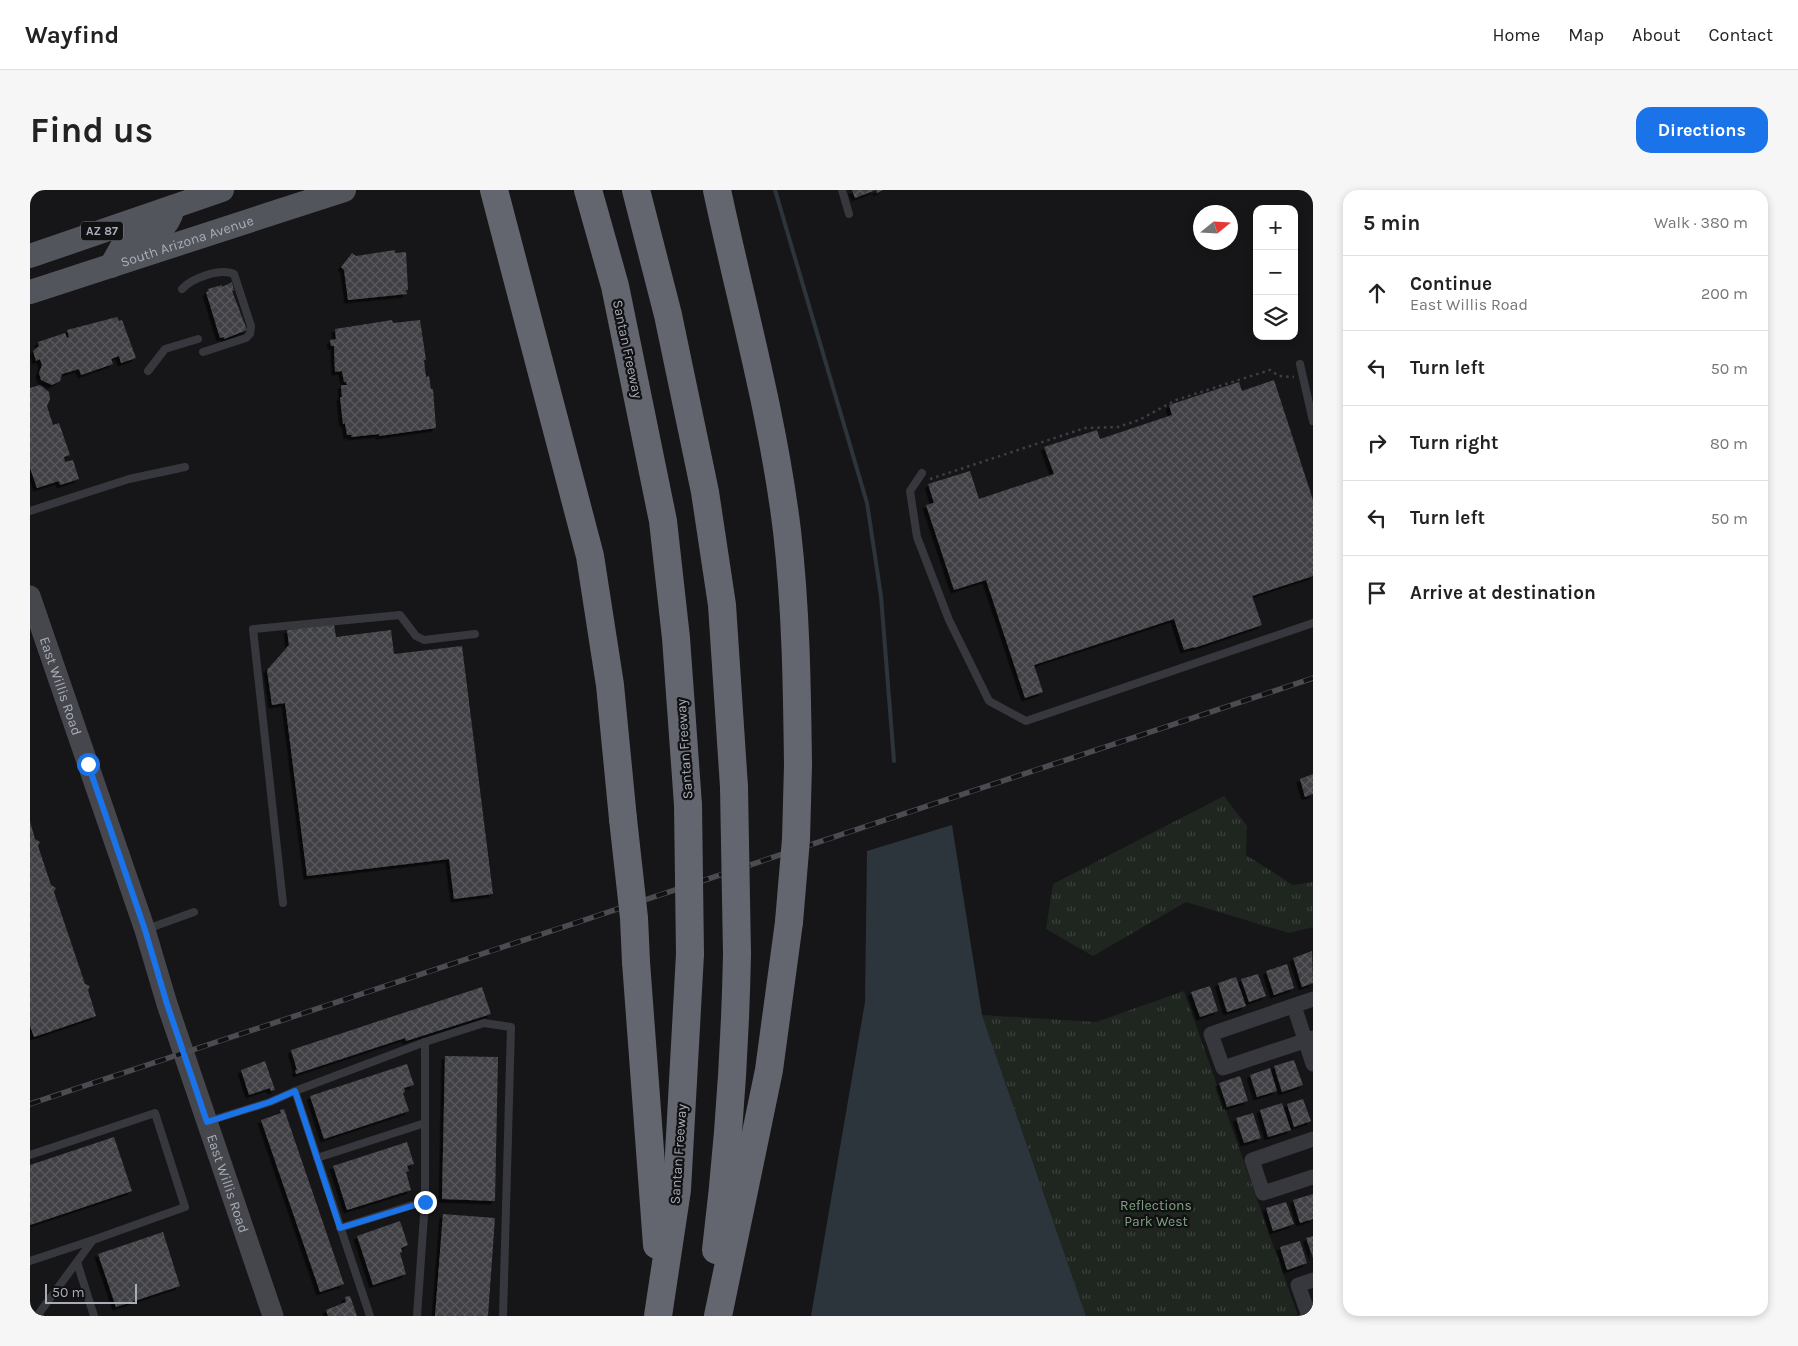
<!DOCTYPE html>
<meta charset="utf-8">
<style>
:root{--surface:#fff;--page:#f6f6f6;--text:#222;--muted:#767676;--line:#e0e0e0;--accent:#1a73e8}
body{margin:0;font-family:Karla,sans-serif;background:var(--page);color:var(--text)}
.controls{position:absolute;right:15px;top:15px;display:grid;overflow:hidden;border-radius:10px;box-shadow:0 2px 8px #0003}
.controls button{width:45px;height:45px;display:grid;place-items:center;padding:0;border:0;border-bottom:1px solid var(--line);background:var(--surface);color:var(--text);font:25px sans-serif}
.compass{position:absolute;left:1163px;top:15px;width:45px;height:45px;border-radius:50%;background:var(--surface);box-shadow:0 2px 8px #0003;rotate:72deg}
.scale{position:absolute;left:15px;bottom:12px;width:92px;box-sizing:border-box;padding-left:5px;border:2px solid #a8adb8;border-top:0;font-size:14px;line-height:18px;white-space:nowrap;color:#a8adb8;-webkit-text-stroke:4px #111113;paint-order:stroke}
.stop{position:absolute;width:15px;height:15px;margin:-11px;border:4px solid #1a73e8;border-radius:50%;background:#fff}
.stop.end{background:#1a73e8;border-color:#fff;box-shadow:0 1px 5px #0008}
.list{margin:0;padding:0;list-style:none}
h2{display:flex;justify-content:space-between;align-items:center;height:65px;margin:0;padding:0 20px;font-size:21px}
h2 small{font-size:16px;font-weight:400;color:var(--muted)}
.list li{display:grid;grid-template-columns:32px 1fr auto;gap:15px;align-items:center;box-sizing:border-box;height:75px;padding:0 20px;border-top:1px solid var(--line)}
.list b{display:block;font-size:19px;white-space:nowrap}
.list p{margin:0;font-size:16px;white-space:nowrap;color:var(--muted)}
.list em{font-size:16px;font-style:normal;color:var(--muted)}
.icon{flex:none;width:28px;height:28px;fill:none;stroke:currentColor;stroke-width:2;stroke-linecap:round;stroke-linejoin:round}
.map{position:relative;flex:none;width:1283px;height:1126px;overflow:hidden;border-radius:15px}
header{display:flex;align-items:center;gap:30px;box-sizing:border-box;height:70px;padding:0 25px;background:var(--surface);border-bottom:1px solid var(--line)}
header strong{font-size:24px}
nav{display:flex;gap:28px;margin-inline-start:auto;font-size:18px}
.intro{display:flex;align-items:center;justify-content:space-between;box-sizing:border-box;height:120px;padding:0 30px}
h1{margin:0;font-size:35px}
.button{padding:12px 22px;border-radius:15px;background:var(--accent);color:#fff;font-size:18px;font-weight:700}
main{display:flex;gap:30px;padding:0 30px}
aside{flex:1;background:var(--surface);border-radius:15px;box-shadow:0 2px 8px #0003}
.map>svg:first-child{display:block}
</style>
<header>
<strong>Wayfind</strong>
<nav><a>Home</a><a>Map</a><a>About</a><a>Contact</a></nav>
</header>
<div class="intro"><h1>Find us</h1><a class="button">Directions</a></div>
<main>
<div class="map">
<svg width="1283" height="1126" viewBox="0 0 1283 1126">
<defs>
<pattern id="park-tufts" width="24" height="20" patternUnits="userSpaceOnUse" patternTransform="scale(1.25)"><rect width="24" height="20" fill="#1e261f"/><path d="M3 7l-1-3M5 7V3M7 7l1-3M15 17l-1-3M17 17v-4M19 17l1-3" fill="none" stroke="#3c433d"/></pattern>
<pattern id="building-cross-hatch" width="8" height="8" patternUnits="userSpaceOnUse" patternTransform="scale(1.25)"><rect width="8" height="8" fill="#404145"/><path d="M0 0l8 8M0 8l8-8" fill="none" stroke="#595a5e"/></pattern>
<filter id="shadow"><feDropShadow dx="-3.5" dy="3.5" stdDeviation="0" flood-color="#0009"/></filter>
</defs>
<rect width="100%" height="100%" fill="#161618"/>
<g fill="url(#park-tufts)">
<path d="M1194 606 1217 636 1216 665 1263 695 1283 692V737L1259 743 1156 712 1063 766 1016 739 1023 694Z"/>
<path d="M1154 801 1268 1126H1056L952 825 1066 832Z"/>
</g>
<path fill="#2c353c" d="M922 635 952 825 1056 1126H781L835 812 837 661Z"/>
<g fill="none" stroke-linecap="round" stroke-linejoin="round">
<path stroke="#2c353c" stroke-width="4" d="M745 0 837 313 851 406 864 571"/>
</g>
<g fill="url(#building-cross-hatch)" filter="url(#shadow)">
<path d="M822 0H853L847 3 846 0 825 8Z"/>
<path d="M365 60V63L376 62 378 100H376L377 104 318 110 314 80 311 77 322 63 326 66Z"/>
<path d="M202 92 204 101H202L217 140 194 149V147L190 148 176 102 179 101 178 99 192 95V97Z"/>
<path d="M87 127 89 131 92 130 106 168 91 173 89 166 81 169 83 174 51 185 49 179 32 184 30 191 22 195 11 190 9 183 12 175 10 169 6 171 3 161 9 156 8 152 35 143 37 148 39 147 37 140Z"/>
<path d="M362 130 363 133 390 130 396 170H394L396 187 399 186 401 199H403L406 238 349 246V244L321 247 322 245H317L315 233 313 234 310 207H312L311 195H317L316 192H314L312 181 305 182 304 156H301L300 150 306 149 305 139Z"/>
<path d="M1244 190 1283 310V386L1222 406 1232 435 1164 458V457L1154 460 1144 429 1004 475 1013 502 995 508 956 390 924 400 896 315 904 313 898 294 940 281 949 309 1024 284 1014 257 1067 240 1070 249 1142 225 1139 215 1209 192 1212 201Z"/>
<path d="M10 195 19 202 20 209 17 216 23 235 29 233 40 265 34 267 35 272 43 270 49 289 30 295 29 291 7 298 0 278V198Z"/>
<path d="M304 434 306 447 361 440 364 464 432 456 463 704 424 709 419 669 277 686 255 513 242 515 237 480 259 455 257 440Z"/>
<path d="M1283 584V604L1275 607 1270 589Z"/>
<path d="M0 631 5 649 10 652 8 656 21 695 26 698 24 702 55 794 60 796 58 800 66 826 4 847 0 836Z"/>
<path d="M1282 761 1283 793 1272 797 1263 768Z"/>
<path d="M1257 774 1264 798 1244 805 1236 781Z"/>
<path d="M1228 784 1236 806 1219 812 1211 789Z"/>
<path d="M1206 787 1216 816 1197 822 1188 793Z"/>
<path d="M1180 796 1188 821 1170 827 1161 802Z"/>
<path d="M452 797 461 824 376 851 375 848 266 884 265 880H267L261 860Z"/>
<path d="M415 866 468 867 465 1011 412 1009Z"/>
<path d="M1264 870 1273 895 1252 902 1244 876Z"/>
<path d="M235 871 245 900 241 901 240 898 219 905 211 880Z"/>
<path d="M377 874 384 895 374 898 375 902 373 903 379 921 294 949 280 906Z"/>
<path d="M1240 878 1247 901 1227 907 1220 885Z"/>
<path d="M1210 886 1218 911 1197 917 1189 893Z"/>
<path d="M1273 909 1281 931 1264 937 1257 914Z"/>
<path d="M1252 913 1261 940 1238 947 1230 920Z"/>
<path d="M254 919 314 1094 290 1102 231 930 251 923 250 920Z"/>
<path d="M1223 923 1231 948 1214 953 1206 928Z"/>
<path d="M84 947 102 1001 0 1035V975Z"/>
<path d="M377 952 384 974 377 976 379 981 376 982 381 1000 317 1020 303 976Z"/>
<path d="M1283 1004V1029L1270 1033 1263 1010Z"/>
<path d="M1256 1012 1264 1034 1243 1041 1236 1018Z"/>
<path d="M413 1024 465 1028 458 1126H405Z"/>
<path d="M370 1031 378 1055 371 1058 372 1062 370 1063 376 1084 343 1095 327 1046Z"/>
<path d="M133 1042 150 1096 86 1117 68 1064Z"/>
<path d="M1283 1046V1068L1276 1048Z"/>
<path d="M1270 1051 1277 1073 1257 1080 1250 1057Z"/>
<path d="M320 1106 327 1126H298L296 1120 316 1112 315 1107Z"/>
</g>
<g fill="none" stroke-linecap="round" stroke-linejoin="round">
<path stroke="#3d3f44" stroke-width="2.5" stroke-dasharray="2.5 4" stroke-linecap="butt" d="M900 289 1055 238 1088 237 1109 230 1146 210 1240 180 1249 186 1264 187"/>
<g stroke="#37383d" stroke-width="8">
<path d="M812 0 819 24"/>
<path d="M152 99C162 88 190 78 204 84L221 136 220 144 216 148 173 162"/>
<path d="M1270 174 1283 231"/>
<path d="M118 181 135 159 168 149"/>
<path d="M892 283 880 301 887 347 919 430 959 511 996 531 1283 433"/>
<path d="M0 321 99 289 155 277"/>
<path d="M253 713 223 439 370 425 386 446 394 450 445 444"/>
<path d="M117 739 164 722"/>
<path d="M179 931 240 912 265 901"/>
<path d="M0 965 125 923 155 1017 63 1050 7 1126"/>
<path d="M287 968 395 933"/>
<path d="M310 1038 395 1011"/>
<path d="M0 1071 63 1050"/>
<path d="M47 1072 64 1126"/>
<path d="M340 1126 265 901 395 852 454 833 481 837 473 1126"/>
<path d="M387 1126 395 1011V852"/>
</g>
<g stroke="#37383d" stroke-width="15">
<path d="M1283 809 1181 844 1193 878 1283 848"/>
<path d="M1264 816 1283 874"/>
<path d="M1283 949 1222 970 1233 1003 1283 987"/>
<path d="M1279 1126 1268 1095 1283 1090"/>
</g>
<path stroke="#45474d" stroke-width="21" id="s1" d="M0 406 115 740 137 814 243 1126"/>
<g stroke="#53555c" stroke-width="24">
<path d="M0 66 192 0"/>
<path d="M81 76 93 55C117 46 137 46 143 17"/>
<path id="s2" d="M0 102 314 0"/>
</g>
<g stroke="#63666e" stroke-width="28">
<path d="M464 0 560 366 580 495 593 629"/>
<path d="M558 0 585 96 633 331 646 448 658 615"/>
<path d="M606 0 638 125 675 302 692 415 704 597"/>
<path d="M687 0C711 113 743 225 757 341 766 419 767 496 768 575"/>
<path d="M606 772 627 1055"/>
<path d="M686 1060C698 962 705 863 707 764"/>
<path d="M628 1126 647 1000 660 764"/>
<path d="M688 1126 739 880 759 732"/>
</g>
<g stroke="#4a4c52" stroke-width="5.5">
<path id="rail" d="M0 914 1283 488"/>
</g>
<use href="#rail" stroke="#111113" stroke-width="4" stroke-dasharray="11" stroke-linecap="butt"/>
<g stroke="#63666e" stroke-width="28">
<path d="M704 597 707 764"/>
<path d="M658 615 660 764"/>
<path d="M593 629 604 728 606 772"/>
<path d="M759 732 766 649 768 575"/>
</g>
</g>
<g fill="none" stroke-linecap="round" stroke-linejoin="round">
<path stroke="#1a73e8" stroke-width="6" d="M58 574 115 740 137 814 177 932 240 912 265 901 310 1038 395 1012"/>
</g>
<g text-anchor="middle" stroke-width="4.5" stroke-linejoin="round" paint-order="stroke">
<rect fill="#111113" stroke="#7b7e86" stroke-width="1" x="51" y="31.5" width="42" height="19" rx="4"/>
<g font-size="12" font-weight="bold" fill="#a8adb8">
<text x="72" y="45">AZ 87</text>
</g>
<g font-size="14" fill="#a8adb8" stroke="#111113">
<text dy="5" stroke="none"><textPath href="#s2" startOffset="165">South Arizona Avenue</textPath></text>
<text transform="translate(598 159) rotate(78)" y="5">Santan Freeway</text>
<text dy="5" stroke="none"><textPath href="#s1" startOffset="95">East Willis Road</textPath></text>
<text transform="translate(654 559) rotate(-94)" y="5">Santan Freeway</text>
<text transform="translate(648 964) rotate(-86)" y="5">Santan Freeway</text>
<text dy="5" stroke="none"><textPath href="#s1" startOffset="620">East Willis Road</textPath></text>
</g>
<g font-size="14" fill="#7fa381" stroke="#111113">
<text x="1126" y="1020">Reflections<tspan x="1126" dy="16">Park West</tspan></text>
</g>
</g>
</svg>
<div class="controls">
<button>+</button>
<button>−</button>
<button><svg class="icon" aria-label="layers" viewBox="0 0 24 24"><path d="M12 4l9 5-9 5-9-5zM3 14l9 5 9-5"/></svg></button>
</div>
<svg class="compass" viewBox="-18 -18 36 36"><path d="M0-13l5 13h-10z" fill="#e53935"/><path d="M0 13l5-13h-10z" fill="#767676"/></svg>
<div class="scale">50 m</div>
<div class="stop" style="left:58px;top:574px"></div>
<div class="stop end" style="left:395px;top:1012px"></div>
</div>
<aside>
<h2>5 min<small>Walk · 380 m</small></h2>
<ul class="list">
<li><svg class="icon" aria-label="ahead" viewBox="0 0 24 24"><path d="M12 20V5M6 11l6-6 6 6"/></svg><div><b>Continue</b><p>East Willis Road</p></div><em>200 m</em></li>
<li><svg class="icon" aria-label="left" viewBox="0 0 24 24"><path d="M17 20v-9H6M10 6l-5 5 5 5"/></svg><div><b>Turn left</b></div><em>50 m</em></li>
<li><svg class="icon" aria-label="right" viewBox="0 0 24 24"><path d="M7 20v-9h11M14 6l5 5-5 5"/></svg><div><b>Turn right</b></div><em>80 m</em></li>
<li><svg class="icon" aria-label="left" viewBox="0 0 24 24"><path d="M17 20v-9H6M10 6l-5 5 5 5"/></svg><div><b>Turn left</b></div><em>50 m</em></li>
<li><svg class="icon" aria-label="arrive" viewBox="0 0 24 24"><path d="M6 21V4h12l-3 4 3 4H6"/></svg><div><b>Arrive at destination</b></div></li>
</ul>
</aside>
</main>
